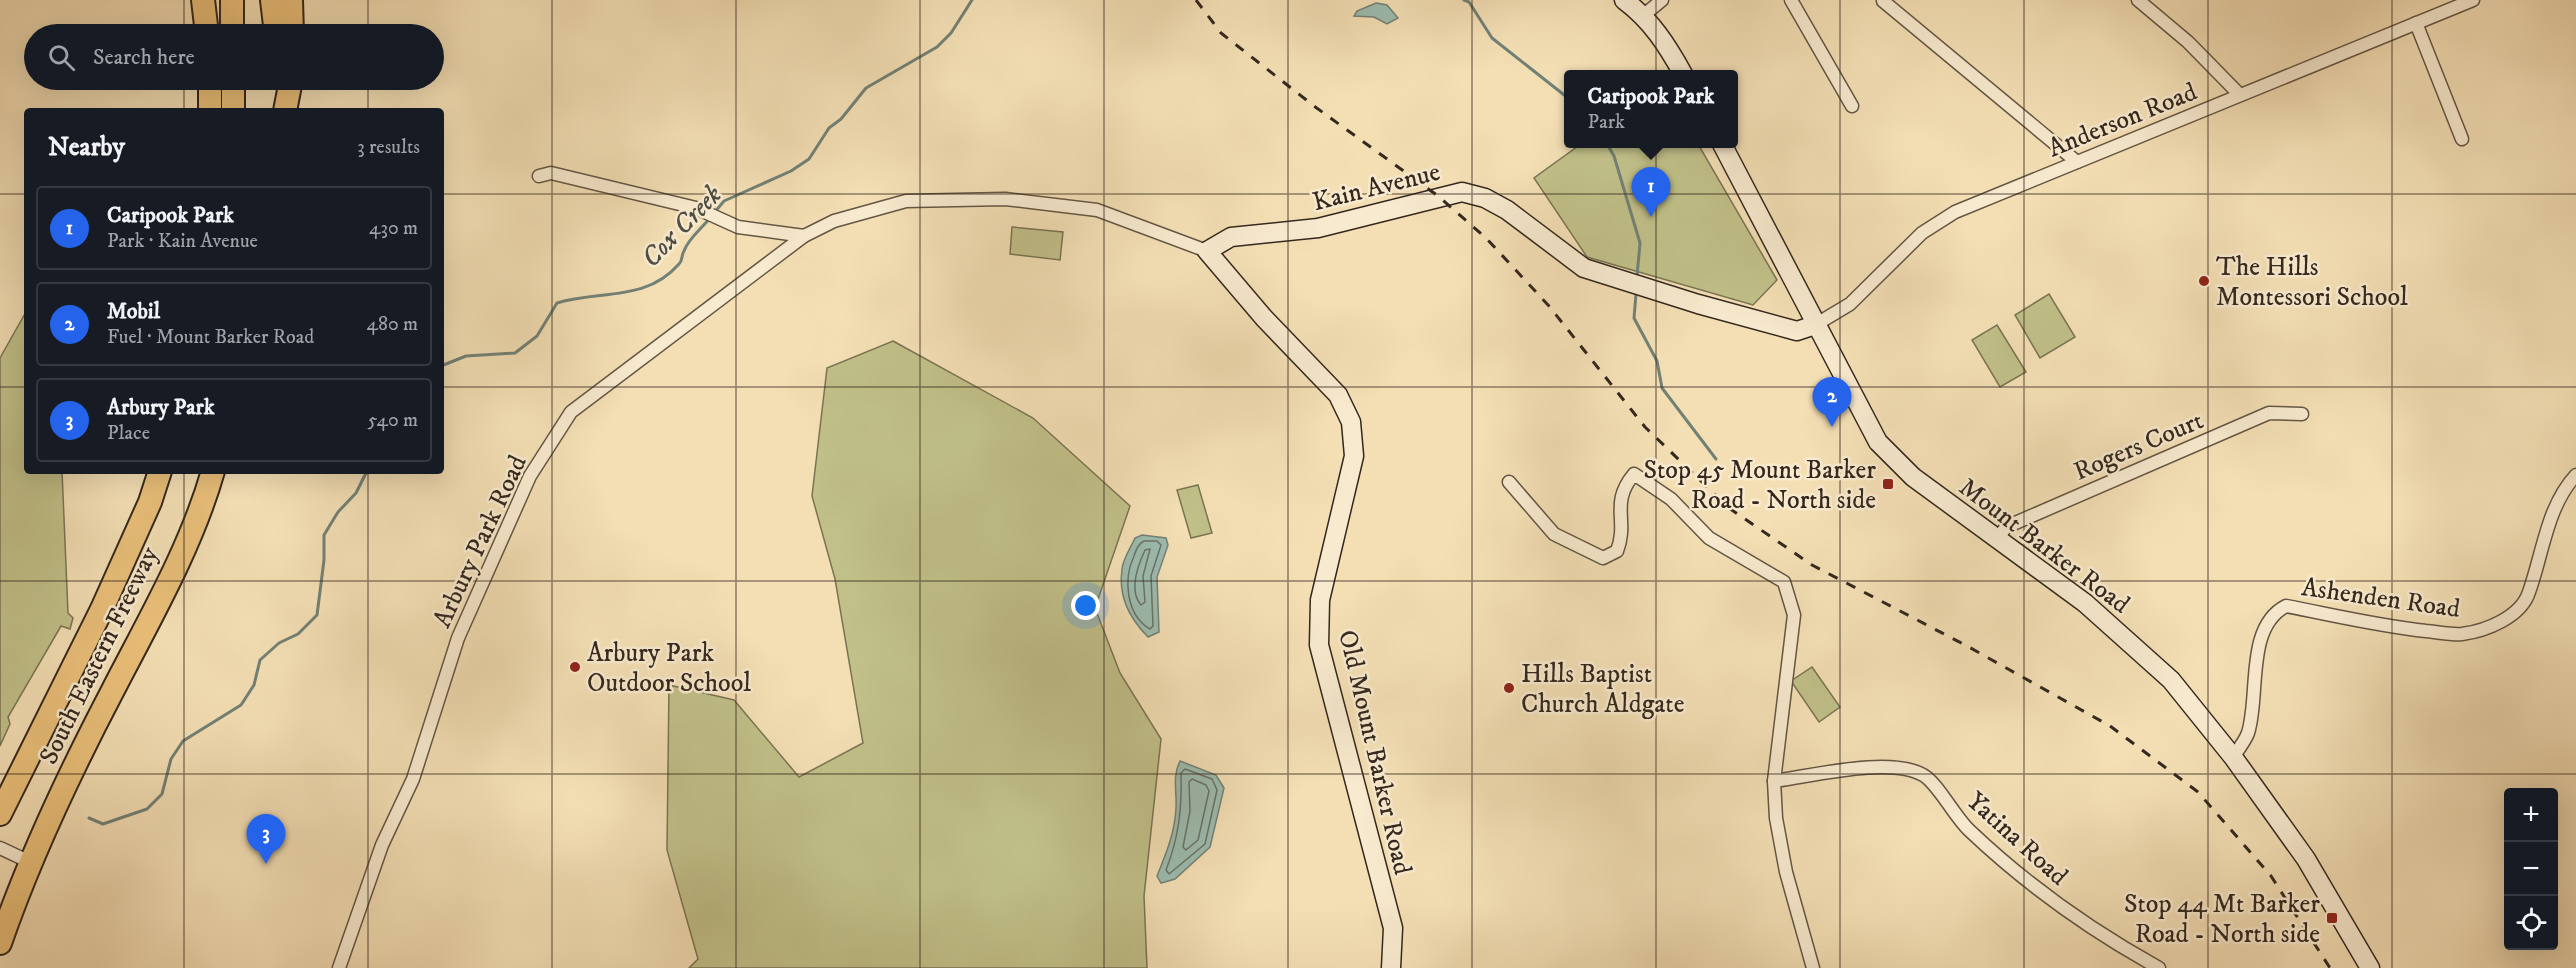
<!DOCTYPE html>
<meta charset="utf-8">
<style>
:root{--surface:#171b24;--page:#20242c;--text:#f1f3f6;--muted:#9ea1a6;--line:#363941;--accent:#2563eb}
body{margin:0;font-family:"IM FELL DW Pica",serif;background:var(--page);color:var(--text)}
.controls{position:absolute;right:18px;bottom:18px;display:grid;overflow:hidden;border-radius:6px;box-shadow:0 6px 24px #0002}
.controls button{width:54px;height:54px;display:grid;place-items:center;padding:0;border:0;border-bottom:2px solid var(--line);background:var(--surface);color:var(--text);font:30px sans-serif}
.you{position:absolute;left:1086px;top:606px;width:21px;height:21px;margin:-15px;border:4px solid #fff;border-radius:50%;background:#1a73e8;box-shadow:0 0 0 9px #1a73e833}
.badge{display:grid;place-items:center;width:39px;height:39px;border-radius:50%;background:var(--accent);color:#fff;font-size:20px;font-weight:700}
.pin{position:absolute;translate:-50% -50px;filter:drop-shadow(0 2px 3px #0008)}
.pin::after{content:'';position:absolute;top:32px;width:21px;height:18px;background:inherit;clip-path:polygon(0 0,100% 0,50% 100%)}
.popup{position:absolute;left:1564px;top:70px;width:174px;height:78px;box-sizing:border-box;display:grid;place-content:center;border-radius:6px;background:var(--surface);filter:drop-shadow(0 2px 4px #0005);font-size:20px;white-space:nowrap;color:var(--muted)}
.popup b{font-size:22px;color:var(--text)}
.popup::after{content:'';position:absolute;left:50%;top:100%;margin-left:-12px;border:12px solid transparent;border-top-color:var(--surface)}
.list{margin:0;padding:0;list-style:none}
h2{display:flex;justify-content:space-between;align-items:center;height:78px;margin:0;padding:0 24px;font-size:26px}
h2 small{font-size:20px;font-weight:400;color:var(--muted)}
.list li{display:grid;grid-template-columns:39px 1fr auto;gap:18px;align-items:center;box-sizing:border-box;height:84px;margin:0 12px 12px;padding:0 12px;border:2px solid var(--line);border-radius:6px}
.list b{display:block;font-size:22px;white-space:nowrap}
.list p{margin:0;font-size:20px;white-space:nowrap;color:var(--muted)}
.list em{font-size:20px;font-style:normal;color:var(--muted)}
.icon{flex:none;width:33px;height:33px;fill:none;stroke:currentColor;stroke-width:2;stroke-linecap:round;stroke-linejoin:round}
.map{position:relative;flex:none;width:2576px;height:968px;overflow:hidden}
.search{position:absolute;background:var(--surface);box-shadow:0 6px 24px #0002;left:24px;top:24px;width:420px;height:66px;display:flex;align-items:center;gap:15px;box-sizing:border-box;padding:0 21px;border-radius:33px;color:var(--muted);font-size:22px}
.panel{position:absolute;background:var(--surface);box-shadow:0 6px 24px #0002;left:24px;top:108px;width:420px;height:366px;border-radius:6px}
.map>svg:first-child{display:block}
</style>
<div class="map">
<svg width="2576" height="968" viewBox="0 0 2576 968">
<rect width="100%" height="100%" fill="#f4dfb5"/>
<filter id="stains"><feTurbulence type="fractalNoise" baseFrequency=".00333" numOctaves="4"/><feColorMatrix values="0 0 0 0 .2 0 0 0 0 .09 0 0 0 0 .02 0 0 0 .5 -.17"/></filter>
<radialGradient id="worn" r=".72"><stop offset=".6" stop-color="#630" stop-opacity="0"/><stop offset="1" stop-color="#630" stop-opacity=".3"/></radialGradient>
<g fill="#c1c089" stroke="#7a7454" stroke-width="1.5">
<path d="M1581 144H1698L1777 280 1753 305 1587 257 1534 178Z"/>
<path d="M1012 227 1063 232 1060 260 1010 254Z"/>
<path d="M2049 294 2075 337 2040 358 2015 315Z"/>
<path d="M27 310V471H62L68 613 73 618 70 629 61 626 8 717 10 724 0 746V358Z"/>
<path d="M1997 325 2026 372 2000 387 1972 340Z"/>
<path d="M893 341 1033 418 1130 506 1095 608 1120 673 1161 739 1144 896 1147 968H689L698 959 667 850 669 685 734 700 799 777 863 743 835 579 812 496 827 368Z"/>
<path d="M1198 485 1212 533 1191 538 1177 490Z"/>
<path d="M1812 667 1840 707 1819 722 1791 681Z"/>
</g>
<g fill="#9cbcb0" stroke="#728176" stroke-width="1.5">
<path d="M1376 3 1387 5 1398 18 1387 24 1374 17 1354 16 1357 11Z"/>
<path d="M1142 535 1166 538 1168 545 1157 577 1159 632 1148 637C1129 618 1118 596 1122 569 1123 559 1131 547 1135 538Z"/>
<path d="M1180 761 1216 775 1224 788 1210 847 1175 879 1161 883 1157 876C1166 854 1175 832 1176 808 1177 791 1172 777 1180 761Z"/>
</g>
<g fill="none" stroke-linecap="round" stroke-linejoin="round">
<g stroke="#687267" stroke-width="1.5">
<path d="M1144 541H1157L1161 545 1151 576 1153 626 1150 629C1126 615 1123 579 1134 556 1136 550 1138 544 1144 541Z"/>
<path d="M1150 549 1143 576 1145 602 1141 605C1128 590 1138 565 1145 550Z"/>
<path d="M1185 769 1212 779 1217 790 1205 844 1169 874 1166 870C1179 837 1182 808 1181 773Z"/>
<path d="M1192 779 1206 785 1209 791 1198 840 1186 850 1183 847 1190 811 1189 782Z"/>
</g>
<g stroke="#728176" stroke-width="3">
<path d="M1464 0 1469 2 1492 38 1568 98"/>
<path d="M1607 144 1614 156 1640 243 1637 276"/>
<path d="M714 213 724 201 791 171 809 159 829 128 841 119 866 88 937 47 951 33 972 0"/>
<path d="M1636 294 1634 318 1657 361 1662 388 1716 459"/>
<path d="M441 366 466 356 515 353 537 336 557 303C600 290 646 302 679 264 683 260 681 256 684 251 688 239 702 228 710 218"/>
<path d="M89 818 103 824 147 809 162 794 171 759 183 741 241 705 254 685 260 660 279 643 298 634 317 615 324 560V535L338 512 356 493 367 471"/>
</g>
<g stroke="#645644" stroke-width="15">
<g id="minor">
<path d="M1791 0 1852 106"/>
<path d="M2138 0 2188 42 2239 94"/>
<path d="M1883 1 2077 162"/>
<path d="M1644 15 1662 0"/>
<path d="M2416 23 2462 139"/>
<path d="M539 176 551 173 696 208 738 227 804 236 834 221 906 201 1005 199 1097 210 1207 251"/>
<path d="M1815 325 1850 304 1922 233 1955 212 2473 0"/>
<path d="M1509 482 1554 534 1603 558 1617 551C1629 520 1609 504 1634 474L1671 499 1709 538 1784 582 1794 615 1774 781 1776 818 1786 872 1813 968"/>
<path d="M1998 538 2006 527 2269 413 2302 414"/>
<path d="M2233 757C2238 750 2245 741 2248 733 2260 695 2245 627 2286 606 2333 615 2379 626 2426 631 2438 632 2451 635 2462 634 2486 631 2521 617 2529 592 2543 553 2547 506 2576 475"/>
<path d="M1774 781C1812 776 1890 756 1923 775 1937 782 1956 819 1970 831 2027 885 2090 930 2159 968"/>
<path d="M0 848 30 862"/>
<path d="M339 968 382 845 413 779 458 638 530 476 571 412 804 236"/>
</g>
</g>
<g stroke="#34281e" stroke-width="21">
<g id="secondary">
<path d="M1624 0C1651 20 1667 45 1683 74"/>
<path d="M1722 144 1878 442 1913 477 2085 603 2171 680 2233 757 2306 859 2370 968"/>
<path d="M1391 968 1393 928 1319 645 1320 600 1354 456 1351 422 1338 395 1264 318 1207 251 1231 237 1318 228 1462 192 1485 198 1507 210 1584 268 1698 304 1797 331 1815 325"/>
</g>
</g>
<g stroke="#34281e" stroke-width="26">
<g id="motorway">
<path d="M203 0 207 34"/>
<path d="M232 0V34"/>
<path d="M272 0 276 34"/>
<path d="M291 0 292 34"/>
<path d="M233 80V111"/>
<path d="M210 111V80"/>
<path d="M285 111 291 80"/>
<path d="M0 814 102 609 150 502 160 471"/>
<path d="M0 943C30 856 70 772 113 690 149 620 191 548 213 471"/>
</g>
</g>
<use href="#minor" stroke="#f8eacf" stroke-width="12"/>
<use href="#secondary" stroke="#f8eacf" stroke-width="18"/>
<use href="#motorway" stroke="#eac07a" stroke-width="22"/>
<path stroke="#34281e" stroke-width="3" stroke-dasharray="10 10" stroke-linecap="butt" d="M1196 0 1221 33 1314 106 1438 196 1486 238 1549 306 1645 427 1729 508 1812 565 1967 646 2110 726 2198 792 2271 876 2330 968"/>
</g>
<path fill="none" stroke="#34281e" stroke-width="1.5" stroke-opacity="0.55" d="M184 0V34M368 0V34M552 0V968M736 0V968M920 0V968M1104 0V968M1288 0V968M1472 0V968M1656 0V968M1840 0V968M2024 0V968M2208 0V968M2392 0V968M184 80V111M368 80V111M0 194H27M441 194H2576M0 387H27M441 387H2576M184 471V968M368 471V968M0 581H2576M0 774H2576"/>
<g fill="#8f2418" stroke="#f8eacf" stroke-width="2">
<circle cx="2204" cy="281" r="6"/>
<rect x="1882" y="478" width="12" height="12" rx="3"/>
<circle cx="575" cy="667" r="6"/>
<circle cx="1509" cy="688" r="6"/>
<rect x="2326" y="912" width="12" height="12" rx="3"/>
</g>
<g text-anchor="middle" stroke-width="5" stroke-linejoin="round" paint-order="stroke">
<g font-size="26" fill="#34281e" stroke="#f8eacf">
<text transform="translate(2122 119) rotate(-22)" y="9">Anderson Road</text>
<text transform="translate(1376 186) rotate(-14)" y="9">Kain Avenue</text>
<text transform="translate(2138 445) rotate(-23)" y="9">Rogers Court</text>
<text transform="translate(479 541) rotate(-65)" y="9">Arbury Park Road</text>
<text transform="translate(2045 545) rotate(37)" y="9">Mount Barker Road</text>
<text transform="translate(2381 597) rotate(8)" y="9">Ashenden Road</text>
<text transform="translate(98 655) rotate(-64)" y="9">South Eastern Freeway</text>
<text transform="translate(1376 752) rotate(77)" y="9">Old Mount Barker Road</text>
<text transform="translate(2018 838) rotate(42)" y="9">Yatina Road</text>
</g>
<g font-size="26" fill="#34281e" stroke="#f8eacf" text-anchor="start">
<text x="2216" y="275">The Hills<tspan x="2216" dy="30">Montessori School</tspan></text>
<text x="1876" y="478" text-anchor="end">Stop 45 Mount Barker<tspan x="1876" dy="30">Road - North side</tspan></text>
<text x="587" y="661">Arbury Park<tspan x="587" dy="30">Outdoor School</tspan></text>
<text x="1521" y="682">Hills Baptist<tspan x="1521" dy="30">Church Aldgate</tspan></text>
<text x="2320" y="912" text-anchor="end">Stop 44 Mt Barker<tspan x="2320" dy="30">Road - North side</tspan></text>
</g>
<g font-size="27" font-style="italic" fill="#4e4d42" stroke="#f8eacf">
<text transform="translate(681 226) rotate(-46)" y="9">Cox Creek</text>
</g>
</g>
<rect width="100%" height="100%" filter="url(#stains)"/>
<rect width="100%" height="100%" fill="url(#worn)"/>
</svg>
<div class="controls">
<button>+</button>
<button>−</button>
<button><svg class="icon" aria-label="locate" viewBox="0 0 24 24"><circle cx="12" cy="12" r="6"/><path d="M12 2v4M12 18v4M2 12h4M18 12h4"/></svg></button>
</div>
<div class="you"></div>
<div class="pin badge" style="left:1651px;top:217px">1</div>
<div class="popup"><b>Caripook Park</b>Park</div>
<div class="pin badge" style="left:1832px;top:427px">2</div>
<div class="pin badge" style="left:266px;top:864px">3</div>
<div class="search"><svg class="icon" aria-label="search" viewBox="0 0 24 24"><circle cx="10" cy="10" r="6"/><path d="M15 15l6 6"/></svg>Search here</div>
<section class="panel">
<h2>Nearby<small>3 results</small></h2>
<ul class="list">
<li><span class="badge">1</span><div><b>Caripook Park</b><p>Park · Kain Avenue</p></div><em>430 m</em></li>
<li><span class="badge">2</span><div><b>Mobil</b><p>Fuel · Mount Barker Road</p></div><em>480 m</em></li>
<li><span class="badge">3</span><div><b>Arbury Park</b><p>Place</p></div><em>540 m</em></li>
</ul>
</section>
</div>
